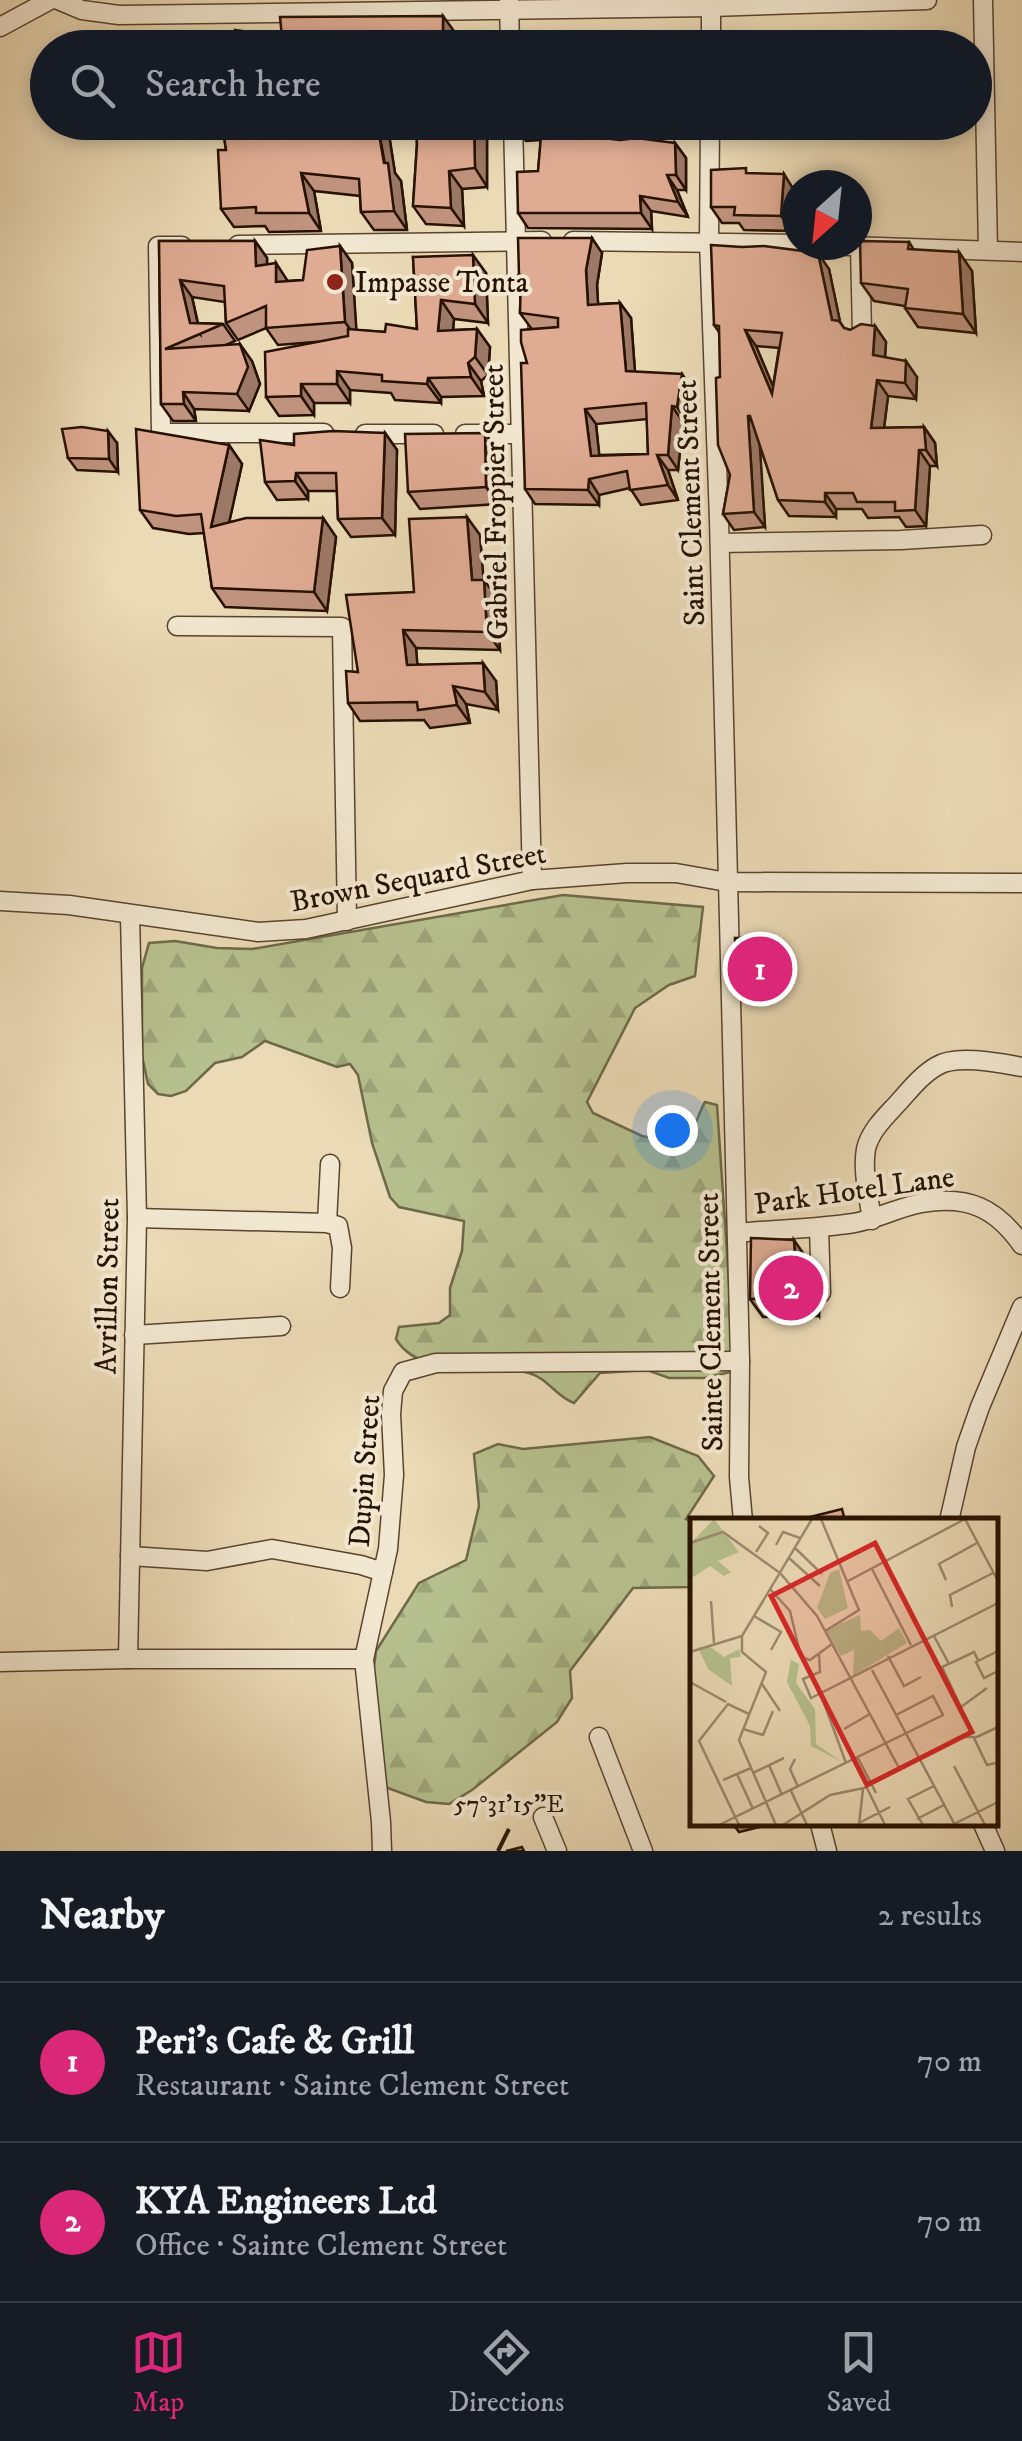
<!DOCTYPE html>
<meta charset="utf-8">
<style>
:root{--surface:#171b24;--page:#242831;--text:#f1f3f6;--muted:#9ea1a6;--line:#363941;--accent:#db2777}
body{margin:0;font-family:"IM FELL DW Pica",serif;background:var(--page);color:var(--text)}
.compass{position:absolute;left:782px;top:170px;width:90px;height:90px;border-radius:50%;background:var(--surface);box-shadow:0 5px 15px #0003;rotate:207deg}
.you{position:absolute;left:672px;top:1130px;width:35px;height:35px;margin:-25px;border:8px solid #fff;border-radius:50%;background:#1a73e8;box-shadow:0 0 0 15px #1a73e833}
.badge{display:grid;place-items:center;width:65px;height:65px;border-radius:50%;background:var(--accent);color:#fff;font-size:32px;font-weight:700}
.pin{position:absolute;translate:-50% -50%;border:5px solid #fff;box-shadow:0 2px 10px #0006}
.list{margin:0;padding:0;list-style:none}
h2{display:flex;justify-content:space-between;align-items:center;height:130px;margin:0;padding:0 40px;font-size:42px}
h2 small{font-size:32px;font-weight:400;color:var(--muted)}
.list li{display:grid;grid-template-columns:65px 1fr auto;gap:30px;align-items:center;box-sizing:border-box;height:160px;padding:0 40px;border-top:2px solid var(--line)}
.list b{display:block;font-size:38px;white-space:nowrap}
.list p{margin:0;font-size:32px;white-space:nowrap;color:var(--muted)}
.list em{font-size:32px;font-style:normal;color:var(--muted)}
.icon{flex:none;width:55px;height:55px;fill:none;stroke:currentColor;stroke-width:2;stroke-linecap:round;stroke-linejoin:round}
.map{position:relative;flex:none;width:1022px;height:1851px;overflow:hidden}
.search{position:absolute;background:var(--surface);box-shadow:0 5px 15px #0003;left:30px;right:30px;top:30px;height:110px;display:flex;align-items:center;gap:25px;box-sizing:border-box;padding:0 35px;border-radius:55px;color:var(--muted);font-size:38px}
.sheet{height:450px;background:var(--surface)}
nav{display:flex;justify-content:space-around;align-items:center;box-sizing:border-box;height:140px;border-top:2px solid var(--line);background:var(--surface);font-size:28px;color:var(--muted)}
nav a{display:grid;justify-items:center;gap:5px}
nav .on{color:var(--accent)}
.map>svg:first-child{display:block}
</style>
<div class="map">
<svg width="1022" height="1851" viewBox="0 0 1022 1851">
<defs>
<pattern id="forest-firs" width="22" height="20" patternUnits="userSpaceOnUse" patternTransform="scale(2.5)"><rect width="22" height="20" fill="#b6c08e"/><path d="M5 1l3.5 6h-7zM16 11l3.5 6h-7z" fill="#9ca479"/></pattern>
</defs>
<rect width="100%" height="100%" fill="#ebdab6"/>
<filter id="stains"><feTurbulence type="fractalNoise" baseFrequency=".002" numOctaves="4"/><feColorMatrix values="0 0 0 0 .2 0 0 0 0 .09 0 0 0 0 .02 0 0 0 .5 -.17"/></filter>
<radialGradient id="worn" r=".72"><stop offset=".6" stop-color="#630" stop-opacity="0"/><stop offset="1" stop-color="#630" stop-opacity=".3"/></radialGradient>
<g fill="url(#forest-firs)" stroke="#6e6948" stroke-width="2.5">
<path d="M563 895 703 907 695 976 669 985 635 1008 587 1102 593 1113 642 1136 658 1139 688 1136C697 1125 698 1114 705 1102L717 1105 735 1371 704 1378H669L647 1370 600 1373 574 1403C557 1397 547 1378 529 1373 522 1370 512 1371 505 1371 470 1368 416 1373 396 1339L399 1327 439 1323 450 1315V1288L462 1251 464 1221 399 1207 390 1197 372 1143 358 1075 350 1064 337 1067 265 1041 242 1057 215 1063 186 1091 171 1096 158 1094 148 1084 142 1056V968L149 943 175 941 217 948 252 949Z"/>
<path d="M650 1437 698 1456 714 1476 686 1519 692 1521V1587L633 1588 570 1671 572 1698 557 1722 472 1790 449 1804 426 1802 385 1787 369 1705 376 1651 419 1583 466 1560 479 1506 474 1454 498 1444 523 1449Z"/>
</g>
<g fill="none" stroke-linecap="round" stroke-linejoin="round">
<g stroke="#58442e" stroke-width="21">
<g id="street">
<path d="M58 0 82 10 119 15 711 7 927 0"/>
<path d="M509 0 510 48"/>
<path d="M983 0 988 250"/>
<path d="M0 27 50 0"/>
<path d="M711 48V7"/>
<path d="M513 122 532 880"/>
<path d="M710 122 709 241 719 520 740 1361 739 1477 743 1521"/>
<path d="M573 241 797 244"/>
<path d="M238 245 542 241"/>
<path d="M821 245 1022 252"/>
<path d="M182 246H158L161 433H324"/>
<path d="M860 246 862 333"/>
<path d="M365 434H434"/>
<path d="M465 434H519"/>
<path d="M720 543 901 540 982 535"/>
<path d="M177 626 342 627 347 921"/>
<path d="M0 901 69 905 258 932 306 929 532 880 627 873H676L727 882 1022 883"/>
<path d="M137 1218 327 1223 338 1226 342 1248 340 1288"/>
<path d="M872 1220C869 1198 862 1171 866 1149 870 1131 885 1117 897 1104 909 1091 921 1075 937 1066 956 1054 1000 1063 1022 1067"/>
<path d="M327 1223 330 1164"/>
<path d="M819 1228 821 1293"/>
<path d="M737 1233C776 1229 815 1229 854 1223 877 1219 899 1207 922 1203 968 1195 996 1208 1022 1245"/>
<path d="M134 1335 281 1326"/>
<path d="M949 1521 966 1447 980 1407 1022 1307"/>
<path d="M130 1556 207 1561 272 1549 361 1565 383 1572"/>
<path d="M128 1659 137 1218 130 915"/>
<path d="M0 1662 128 1659H364"/>
<path d="M599 1737 643 1851"/>
<path d="M543 1817 557 1851"/>
<path d="M820 1824 827 1851"/>
<path d="M983 1824 995 1851"/>
<path d="M382 1851 381 1822 364 1659 388 1549 394 1475 391 1414 393 1391 403 1372 436 1363 740 1361"/>
</g>
</g>
<use href="#street" stroke="#f2e7d0" stroke-width="18"/>
</g>
<g fill="#c0937e" stroke="#271201" stroke-width="2.5" fill-rule="evenodd">
<path d="M222 122H387L395 173 401 181 407 230H374L361 212 360 196 314 191 321 231 269 232 265 226 234 227 221 209 226 150Z"/>
<path d="M416 122H487V187L462 189 464 226 426 224 413 206 417 144Z"/>
<path d="M515 122H603L605 126 604 138 675 143 686 158V190H677L688 217 651 211 652 229 528 228 518 213 538 171 541 140 526 141 515 126Z"/>
<path d="M750 174 794 190 792 231 744 230 739 223H722L711 207Z"/>
<path d="M159 241H255L267 258V265L288 281 303 280 340 246 352 263 356 330 385 332 417 329 413 257 486 273 488 323 454 319 453 330 477 329 490 347 488 375 481 381 484 396 441 397V403L395 400 391 393 350 390V403H314V415L279 416 266 397 315 342 278 345 266 328 238 340 226 323 225 302 192 297 198 323 223 324 235 341 226 345 252 361 260 384 249 411 194 409 196 421H173L161 404Z"/>
<path d="M909 242 914 250 972 271 976 333 918 327 905 308V306L874 301 861 283Z"/>
<path d="M602 253 597 285 598 304 620 303 631 318 635 372 693 390 687 422H683L678 470H668L678 500 641 505 630 488 599 495V505L535 504 525 489 527 363 531 328 520 313 521 277 519 275ZM647 419 648 454 599 455 596 424Z"/>
<path d="M829 269 840 322 844 328 850 330 875 326 886 342 885 357 917 377 916 399 888 396 884 428 924 427 935 443 937 466H930L926 526 906 527 899 517 868 518 862 509H836V517L789 516 778 500 759 443 765 527 734 530 723 514 730 475 719 332 714 325ZM756 346 779 348 773 387Z"/>
<path d="M385 433 397 450 395 535 351 537 338 519 337 491H308V499L277 500 265 482 294 445Z"/>
<path d="M485 433 497 450 498 504 420 509 408 492Z"/>
<path d="M117 443 118 472 77 470 68 458Z"/>
<path d="M229 445 242 464 229 522 323 518 336 537 327 611 225 607 212 588 204 533 189 534 153 528 140 510Z"/>
<path d="M480 535 483 580 497 598 500 650 416 648 417 664 496 681 498 710 466 704 470 723 430 728 424 720 360 721 348 703 358 672 414 592Z"/>
<path d="M767 938 776 950 777 987H744L735 975Z"/>
<path d="M807 1259 809 1290 819 1305V1316L763 1317 750 1299Z"/>
<path d="M733 1824H772L739 1832Z"/>
</g>
<g fill="#9c7867" stroke="#271201" stroke-width="2.5">
<path d="M443 16 456 34V48H443Z"/>
<path d="M377 122H387L395 173 401 181 407 230 394 211Z"/>
<path d="M474 122H487V187L475 168Z"/>
<path d="M594 122H603L605 126 603 152 593 137Z"/>
<path d="M675 143 686 158V190L676 175Z"/>
<path d="M449 171 462 189 464 226 451 208Z"/>
<path d="M301 173 314 191 321 231 309 213Z"/>
<path d="M784 174 794 190 792 231 781 216Z"/>
<path d="M667 175 677 190 688 217 678 202Z"/>
<path d="M640 196 651 211 652 229 641 213Z"/>
<path d="M592 238 602 253 597 285 599 320 588 305 586 270Z"/>
<path d="M255 241 267 258V283L256 266Z"/>
<path d="M340 246 352 263 357 339 345 322Z"/>
<path d="M959 252 972 271 976 333 963 314Z"/>
<path d="M818 253 829 269 843 336 832 320Z"/>
<path d="M473 255 486 273 488 323 475 304Z"/>
<path d="M276 263 287 280 288 299 276 282Z"/>
<path d="M180 280 192 297 200 334 190 323Z"/>
<path d="M441 300 454 319 451 350 438 331Z"/>
<path d="M620 303 631 318 636 386 626 371Z"/>
<path d="M875 326 886 342 884 371 873 355Z"/>
<path d="M477 329 490 347 488 375 475 357Z"/>
<path d="M745 330 756 346 783 410 772 394Z"/>
<path d="M240 344 252 361 260 384 249 411 237 394Z"/>
<path d="M906 361 917 377 916 399 905 383Z"/>
<path d="M468 363 481 381 484 396 471 377Z"/>
<path d="M337 371 350 390V403L337 384Z"/>
<path d="M682 374 693 390 687 422 677 407Z"/>
<path d="M428 378 441 397V403L427 384Z"/>
<path d="M877 380 888 396 882 444 871 428Z"/>
<path d="M301 384 314 403V415L301 396Z"/>
<path d="M183 392 194 409 196 421 184 404Z"/>
<path d="M672 406 683 422 678 470 668 455Z"/>
<path d="M585 409 596 424 601 471 591 456Z"/>
<path d="M748 416 759 432 765 527 754 512Z"/>
<path d="M924 427 935 443 937 466 926 450Z"/>
<path d="M108 431 117 443 118 472 109 459Z"/>
<path d="M385 433 397 450 395 535 382 518Z"/>
<path d="M485 433 497 450 498 504 486 487Z"/>
<path d="M229 445 242 464 224 546 211 527Z"/>
<path d="M919 450 930 466 926 526 915 510Z"/>
<path d="M657 455 668 470 678 500 668 485Z"/>
<path d="M296 473 308 491V499L295 481Z"/>
<path d="M589 479 599 495V505L588 490Z"/>
<path d="M825 493 836 509V517L825 502Z"/>
<path d="M467 517 480 535 485 598 472 580Z"/>
<path d="M323 518 336 537 327 611 314 592Z"/>
<path d="M484 580 497 598 500 650 487 632Z"/>
<path d="M403 630 416 648 419 683 407 665Z"/>
<path d="M483 663 496 681 498 710 485 692Z"/>
<path d="M453 686 466 704 470 723 457 705Z"/>
<path d="M767 938 776 950 777 987 768 974Z"/>
<path d="M794 1240 807 1259 809 1290 819 1305V1316L806 1297 796 1276Z"/>
</g>
<g fill="#dfab93" stroke="#271201" stroke-width="2.5" fill-rule="evenodd">
<path d="M443 16V48H235V30L282 37 280 17Z"/>
<path d="M222 122H377L384 163H388L394 211 361 212 359 179 301 173 309 213H256V207L221 209 218 150H226Z"/>
<path d="M416 122H474L475 168 449 171 451 208 413 206 417 144Z"/>
<path d="M515 122H594L593 137 620 140 637 138 675 143 676 175H667L678 202 640 196 641 213H518L517 172 538 171 542 124 515 126Z"/>
<path d="M746 168V173L784 174 781 216 734 215 735 207H711V170Z"/>
<path d="M518 238H592L586 270 588 305 620 303 626 371 682 374 677 407 672 406 668 455H657L668 485 630 490 627 471 589 479 588 490 525 489 521 363H527L521 342V330L558 327V318L520 313 521 275H519ZM646 403 648 454 591 456 585 409Z"/>
<path d="M159 241H255L256 266 276 263V282L303 280 307 250 340 246 345 322 266 328V306L226 323 224 286 180 280 190 323 223 324 165 349 240 344 248 367 237 394 183 392 184 404H161Z"/>
<path d="M860 241 909 242 908 249 959 252 963 314 905 308 908 289 861 283Z"/>
<path d="M711 245 742 247 764 246 818 253 832 320 839 321 844 328 850 330 861 324 875 326 873 355 906 361 905 383 877 380 871 428 924 427 926 450H919L915 510 895 511V502H857L853 493H825V502L778 500 750 416H748L754 512 723 514 730 475 718 445 716 382V378L720 377 719 326 714 325ZM745 330 782 333 772 394Z"/>
<path d="M473 255 475 304 441 300 438 331 477 329 475 357 468 363 471 377 428 378 427 384 382 381V375L337 371V384H301V396L266 397 265 352 348 336V329L385 332 386 324 417 329 413 257Z"/>
<path d="M82 427 108 431 109 459 68 458 62 429Z"/>
<path d="M136 429 229 445 211 527 246 518H323L314 592 212 588 201 514 176 516 140 510Z"/>
<path d="M333 431 385 433 382 518 338 519 336 473H296L295 481 265 482 260 440 294 445V434Z"/>
<path d="M485 433 486 487 408 492 405 434Z"/>
<path d="M467 517 472 580H484L487 632 403 630 407 665 483 663 485 692 453 686 457 705 418 710 417 702 348 703 346 671 358 672 346 595 414 592 409 519Z"/>
<path d="M735 938H767L768 974 735 975Z"/>
<path d="M751 1238 794 1240 796 1276 798 1282 806 1286V1297L750 1299Z"/>
<path d="M842 1509 845 1521H794Z"/>
<path d="M522 1847 524 1851H506Z"/>
</g>
<path fill="none" stroke="#271201" stroke-width="4" d="M498 1851 509 1829"/>
<circle fill="#8f2418" stroke="#f2e7d0" stroke-width="4" cx="335" cy="282" r="10"/>
<g text-anchor="middle" stroke-width="8" stroke-linejoin="round" paint-order="stroke">
<g font-size="30" fill="#271201" stroke="#f2e7d0" text-anchor="start">
<text x="355" y="292">Impasse Tonta</text>
</g>
<g font-size="30" fill="#271201" stroke="#f2e7d0">
<text transform="translate(495 502) rotate(-91)" y="10">Gabriel Froppier Street</text>
<text transform="translate(690 503) rotate(-92)" y="10">Saint Clement Street</text>
<text transform="translate(418 877) rotate(-11)" y="10">Brown Sequard Street</text>
<text transform="translate(854 1190) rotate(-8)" y="10">Park Hotel Lane</text>
<text transform="translate(107 1286) rotate(-89)" y="10">Avrillon Street</text>
<text transform="translate(710 1322) rotate(-91)" y="10">Sainte Clement Street</text>
<text transform="translate(364 1471) rotate(-86)" y="10">Dupin Street</text>
</g>
</g>
<g transform="translate(690 1518)">
<rect width="308" height="308" fill="#ebdab6"/>
<path d="M24 1 49 34 28 43 41 54 34 58 20 48 0 61V26ZM149 51 158 90 135 101 127 90 140 55ZM170 97 171 113 180 112 191 123 209 110 217 125 163 158 164 132 151 138 135 112ZM19 128 34 139 49 131 51 139 40 140 42 168 18 151 8 130ZM101 142 109 146 106 165 125 191 126 226 152 244 121 228 120 208 97 164Z" fill="#b6c08e"/>
<path fill="none" stroke="#9d8a6e" stroke-width="2.5" d="M131 1 169 92 135 113M275 1 308 63M0 25 33 14 90 55 127 98 209 250M86 27 93 14 110 20M105 30 132 56M66 34 78 15 69 8M99 40 130 68M182 51 221 127M256 62 249 46 287 25M158 63 275 1M80 71 100 93 111 139 120 142 142 126M21 83 24 125M262 89 260 77 303 55M64 98 91 114 81 132M52 118V134L76 154 49 222 86 307M244 118 259 146M308 133 286 144 294 160 308 153M0 134 52 118 122 1M129 135 130 154 113 161 121 180 308 85M198 138 214 168 231 159M182 152 265 307M0 164 36 184M72 166 90 193M131 177 156 245M271 189 297 170M53 211 73 217 83 193M154 211 180 196M277 217 281 211 252 149 284 134 288 142M284 220 297 247 306 245M168 240 186 275M105 241 100 251 108 269M79 247 92 277M264 248 295 307M63 255 94 240M47 256 63 291M33 262 61 250M176 268 195 307M101 273 117 307M227 301 254 287M169 305 200 289M264 306 308 284M29 307 253 197 243 178 206 197M49 307 9 223 38 186 59 196M93 307 140 277 174 270 269 219H287L308 209M169 307 173 271M233 307 218 281 244 268"/>
<path fill="#d62828" fill-opacity="0.15" stroke="#d62828" stroke-width="5" d="M185 25 282 214 177 267 81 78Z"/>
<rect width="308" height="308" fill="none" stroke="#271201" stroke-width="5"/>
</g>
<g font-size="25" text-anchor="middle" fill="#271201" stroke="#f2e7d0" stroke-width="8" stroke-linejoin="round" paint-order="stroke">
<text x="509" y="1812">57°31'15"E</text>
</g>
<rect width="100%" height="100%" filter="url(#stains)"/>
<rect width="100%" height="100%" fill="url(#worn)"/>
</svg>
<svg class="compass" viewBox="-18 -18 36 36"><path d="M0-13l5 13h-10z" fill="#e53935"/><path d="M0 13l5-13h-10z" fill="#9ea1a6"/></svg>
<div class="you"></div>
<div class="pin badge" style="left:760px;top:969px">1</div>
<div class="pin badge" style="left:791px;top:1288px">2</div>
<div class="search"><svg class="icon" aria-label="search" viewBox="0 0 24 24"><circle cx="10" cy="10" r="6"/><path d="M15 15l6 6"/></svg>Search here</div>
</div>
<section class="sheet">
<h2>Nearby<small>2 results</small></h2>
<ul class="list">
<li><span class="badge">1</span><div><b>Peri's Cafe &amp; Grill</b><p>Restaurant · Sainte Clement Street</p></div><em>70 m</em></li>
<li><span class="badge">2</span><div><b>KYA Engineers Ltd</b><p>Office · Sainte Clement Street</p></div><em>70 m</em></li>
</ul>
</section>
<nav>
<a class="on"><svg class="icon" aria-label="map" viewBox="0 0 24 24"><path d="M3 6l6-2 6 2 6-2v14l-6 2-6-2-6 2zM9 4v14M15 6v14"/></svg>Map</a>
<a><svg class="icon" aria-label="directions" viewBox="0 0 24 24"><path d="M12 3l9 9-9 9-9-9zM9 14v-3h6M13 9l2 2-2 2"/></svg>Directions</a>
<a><svg class="icon" aria-label="saved" viewBox="0 0 24 24"><path d="M7 4h10v16l-5-4-5 4z"/></svg>Saved</a>
</nav>
